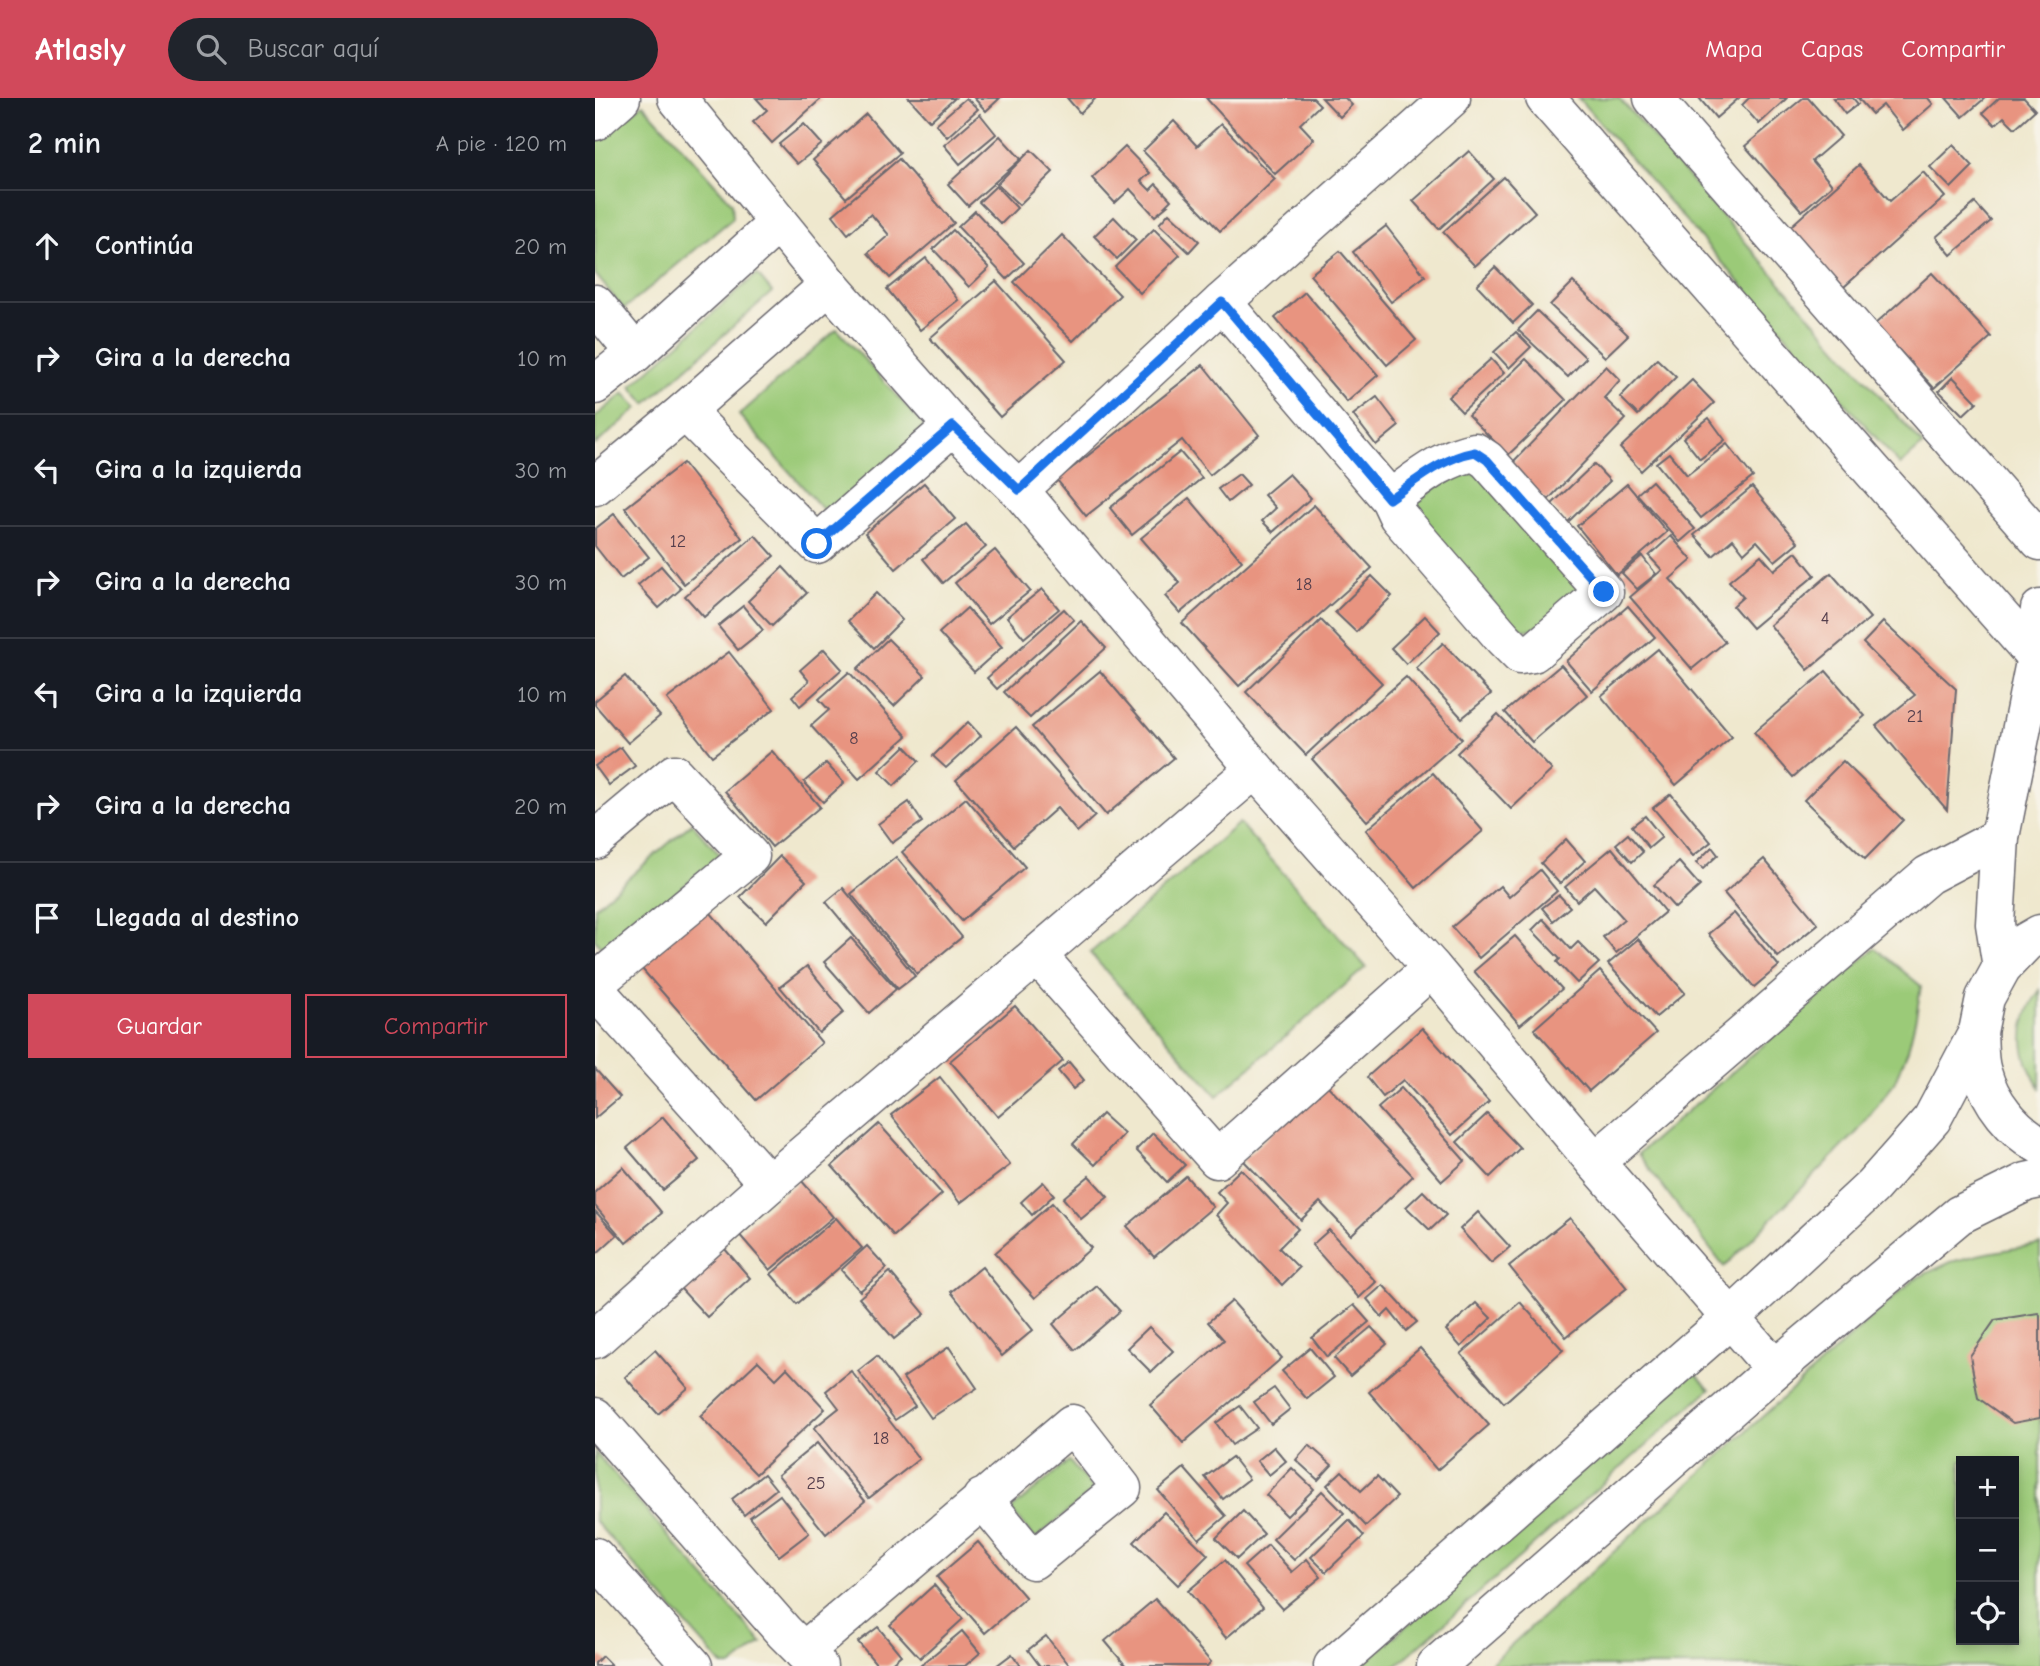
<!DOCTYPE html>
<html lang="es">
<meta charset="utf-8">
<style>
:root{--surface:#171b24;--page:#20242c;--text:#f1f3f6;--muted:#9ea1a6;--line:#363941;--accent:#d1495b}
body{margin:0;font-family:"Comic Neue",sans-serif;background:var(--page);color:var(--text)}
.controls{position:absolute;right:21px;bottom:21px;display:grid;overflow:hidden;border-radius:0px;box-shadow:0 4px 10px #0003}
.controls button{width:63px;height:63px;display:grid;place-items:center;padding:0;border:0;border-bottom:2px solid var(--line);background:var(--surface);color:var(--text);font:35px sans-serif}
.stop{position:absolute;width:21px;height:21px;margin:-16px;border:5px solid #1a73e8;border-radius:50%;background:#fff}
.stop.end{background:#1a73e8;border-color:#fff;box-shadow:0 2px 7px #0008}
.list{margin:0;padding:0;list-style:none}
h2{display:flex;justify-content:space-between;align-items:center;height:91px;margin:0;padding:0 28px;font-size:30px}
h2 small{font-size:23px;font-weight:400;color:var(--muted)}
.list li{display:grid;grid-template-columns:46px 1fr auto;gap:21px;align-items:center;box-sizing:border-box;height:112px;padding:0 28px;border-top:2px solid var(--line)}
.list b{display:block;font-size:26px;white-space:nowrap}
.list em{font-size:23px;font-style:normal;color:var(--muted)}
.actions{display:flex;gap:14px;padding:21px 28px}
.actions a{flex:1;padding:16px 0;border:2px solid var(--accent);border-radius:0px;text-align:center;font-size:24px;color:var(--accent)}
.actions .main{background:var(--accent);color:#fff}
.icon{flex:none;width:38px;height:38px;fill:none;stroke:currentColor;stroke-width:2;stroke-linecap:round;stroke-linejoin:round}
.map{position:relative;flex:none;width:1445px;height:1568px;overflow:hidden}
header{display:flex;align-items:center;gap:42px;box-sizing:border-box;height:98px;padding:0 35px;background:var(--accent);color:#fff}
header strong{font-size:33px}
nav{display:flex;gap:38px;margin-inline-start:auto;font-size:24px}
.search{width:490px;height:63px;background:var(--page);display:flex;align-items:center;gap:18px;box-sizing:border-box;padding:0 24px;border-radius:38px;color:var(--muted);font-size:26px}
main{display:flex}
aside{flex:1;background:var(--surface)}
.map>svg:first-child{display:block}
</style>
<header>
<strong>Atlasly</strong>
<div class="search"><svg class="icon" aria-label="search" viewBox="0 0 24 24"><circle cx="10" cy="10" r="6"/><path d="M15 15l6 6"/></svg>Buscar aquí</div>
<nav><a>Mapa</a><a>Capas</a><a>Compartir</a></nav>
</header>
<main>
<aside>
<h2>2 min<small>A pie · 120 m</small></h2>
<ul class="list">
<li><svg class="icon" aria-label="ahead" viewBox="0 0 24 24"><path d="M12 20V5M6 11l6-6 6 6"/></svg><div><b>Continúa</b></div><em>20 m</em></li>
<li><svg class="icon" aria-label="right" viewBox="0 0 24 24"><path d="M7 20v-9h11M14 6l5 5-5 5"/></svg><div><b>Gira a la derecha</b></div><em>10 m</em></li>
<li><svg class="icon" aria-label="left" viewBox="0 0 24 24"><path d="M17 20v-9H6M10 6l-5 5 5 5"/></svg><div><b>Gira a la izquierda</b></div><em>30 m</em></li>
<li><svg class="icon" aria-label="right" viewBox="0 0 24 24"><path d="M7 20v-9h11M14 6l5 5-5 5"/></svg><div><b>Gira a la derecha</b></div><em>30 m</em></li>
<li><svg class="icon" aria-label="left" viewBox="0 0 24 24"><path d="M17 20v-9H6M10 6l-5 5 5 5"/></svg><div><b>Gira a la izquierda</b></div><em>10 m</em></li>
<li><svg class="icon" aria-label="right" viewBox="0 0 24 24"><path d="M7 20v-9h11M14 6l5 5-5 5"/></svg><div><b>Gira a la derecha</b></div><em>20 m</em></li>
<li><svg class="icon" aria-label="arrive" viewBox="0 0 24 24"><path d="M6 21V4h12l-3 4 3 4H6"/></svg><div><b>Llegada al destino</b></div></li>
</ul>
<div class="actions"><a class="main">Guardar</a><a>Compartir</a></div>
</aside>
<div class="map">
<svg width="1445" height="1568" viewBox="0 0 1445 1568">
<rect width="100%" height="100%" fill="#f7f3e8"/>
<filter id="ink" filterUnits="userSpaceOnUse"><feTurbulence type="fractalNoise" baseFrequency=".0143" numOctaves="2"/><feDisplacementMap in="SourceGraphic" scale="14" xChannelSelector="R" yChannelSelector="G"/><feConvolveMatrix kernelMatrix="1 2 1 2 8 2 1 2 1" color-interpolation-filters="sRGB"/></filter>
<filter id="wash" filterUnits="userSpaceOnUse"><feTurbulence type="fractalNoise" baseFrequency=".00686" numOctaves="4" result="noise"/><feDisplacementMap in="SourceGraphic" scale="28" xChannelSelector="R" yChannelSelector="G"/><feGaussianBlur stdDeviation="1.57" result="paint"/><feColorMatrix in="noise" values="0 0 0 0 0 0 0 0 0 0 0 0 0 0 0 0 0 1.4 0 .05"/><feComposite in="paint" operator="in"/></filter>
<g filter="url(#wash)">
<rect width="100%" height="100%" fill="#efe8ce"/>
<g fill="#9bca78" stroke="#5e765a" stroke-width="2" fill-rule="evenodd">
<path d="M983 0H1024L1328 347 1305 367Z"/>
<path d="M48 6 137 105 138 120 29 211 0 176V44Z"/>
<path d="M162 176 177 194 51 306 36 288Z"/>
<path d="M242 231 330 329 232 416 144 317Z"/>
<path d="M29 295 43 310 0 347V319Z"/>
<path d="M869 373 884 377 988 493 946 528 932 532 919 528 816 410 856 376Z"/>
<path d="M97 725 125 757 11 855 0 842V809Z"/>
<path d="M644 725 771 869 622 998 495 855Z"/>
<path d="M1280 850 1326 888 1321 919 1313 952 1299 985 1263 1033 1129 1169 1043 1056Z"/>
<path d="M1445 892V989C1423 957 1422 924 1445 892Z"/>
<path d="M1445 1146V1568H893L1319 1181 1356 1164 1387 1156ZM1366 1363H1419V1542H1366Z"/>
<path d="M1099 1274 1115 1291 801 1568H766Z"/>
<path d="M0 1354 167 1545 137 1568H128L0 1423Z"/>
<path d="M474 1363 499 1392 440 1441 416 1412Z"/>
</g>
<g id="blocks">
<g fill="#e89480">
<path d="M161 0H227L177 45 158 24 172 12Z"/>
<path d="M314 0H360L335 23Z"/>
<path d="M371 0 383 11 352 39 341 26Z"/>
<path d="M379 0H405L391 13Z"/>
<path d="M472 0H501L485 15Z"/>
<path d="M611 0H718L725 7 705 26 719 41 680 76Z"/>
<path d="M727 0H750L757 7 745 19Z"/>
<path d="M1104 0H1144L1121 20Z"/>
<path d="M1154 0H1192L1164 26 1147 7Z"/>
<path d="M1208 0H1213L1246 38 1217 63 1237 87 1207 113 1150 48Z"/>
<path d="M1238 0H1258L1263 6 1250 16Z"/>
<path d="M1263 0H1333L1338 6 1308 32 1288 7 1277 16Z"/>
<path d="M1351 0H1390L1368 19Z"/>
<path d="M1404 0H1429L1440 12 1420 30 1409 19 1400 27 1388 15Z"/>
<path d="M271 16 305 55 251 100 218 62Z"/>
<path d="M385 16 401 36 365 66 349 47Z"/>
<path d="M579 23 602 48 626 26 680 81 625 133 548 53Z"/>
<path d="M209 26 227 46 202 66 184 46Z"/>
<path d="M405 38 426 61 373 108 353 86Z"/>
<path d="M1358 47 1378 68 1356 90 1335 69Z"/>
<path d="M530 49 555 75 546 83 555 92 561 86 576 102 570 108H572L560 118 535 91 520 105 497 80Z"/>
<path d="M436 52 458 74 424 107 402 86Z"/>
<path d="M874 53 899 81 844 131 818 103Z"/>
<path d="M304 61 359 125 295 180 273 155 294 137 276 116 253 136 238 117Z"/>
<path d="M1264 67 1295 103 1328 74 1350 99 1241 196 1187 136Z"/>
<path d="M909 79 940 114 880 168 848 134Z"/>
<path d="M401 88 422 110 406 126 384 104Z"/>
<path d="M1380 105 1396 123 1356 157 1341 139Z"/>
<path d="M380 113 429 165 412 181 363 129Z"/>
<path d="M574 115 604 143 594 154 564 126Z"/>
<path d="M519 119 541 142 522 161 499 138Z"/>
<path d="M791 128 830 178 796 204 758 154Z"/>
<path d="M559 131 585 157 545 195 520 169Z"/>
<path d="M358 132 394 170 374 189 338 151Z"/>
<path d="M467 137 525 197 478 243 419 184Z"/>
<path d="M745 153 821 242 792 267 715 177Z"/>
<path d="M331 160 363 202 325 232 292 191Z"/>
<path d="M900 169 937 207 918 225 882 187Z"/>
<path d="M1337 175 1396 239 1339 290 1280 226Z"/>
<path d="M401 183 471 262 405 319 335 240Z"/>
<path d="M978 184 1033 237 1010 259 955 207Z"/>
<path d="M710 194 783 277 752 304 680 220Z"/>
<path d="M942 213 991 260 973 279 923 232Z"/>
<path d="M921 234 936 249 914 270 899 254Z"/>
<path d="M896 261 909 275 867 314 853 299Z"/>
<path d="M931 261 971 302 913 357 873 317Z"/>
<path d="M1062 261 1081 279 1043 317 1025 299Z"/>
<path d="M608 267 664 337 615 377 587 342 491 418 462 382Z"/>
<path d="M1011 268 1025 282 1009 300 1031 321 952 403 915 367Z"/>
<path d="M1358 279 1382 304 1368 317 1344 293Z"/>
<path d="M1097 282 1119 305 1046 373 1025 350Z"/>
<path d="M782 299 804 328 781 347 758 317Z"/>
<path d="M1114 320 1130 342 1105 361 1088 340Z"/>
<path d="M1132 346 1158 379 1106 420 1061 365 1074 355 1092 377Z"/>
<path d="M585 354 607 380 537 437 515 410Z"/>
<path d="M88 365 147 440 89 486 30 410Z"/>
<path d="M999 366 1015 383 973 424 956 407Z"/>
<path d="M644 376 654 387 633 404 623 391Z"/>
<path d="M694 376 716 400 678 434 667 423 681 410 669 397Z"/>
<path d="M1057 383 1100 431 1085 444 1042 396Z"/>
<path d="M329 385 360 421 301 471 270 435Z"/>
<path d="M1032 386 1072 434 1022 477 982 428Z"/>
<path d="M1157 389 1203 444 1180 463 1162 443 1149 455 1138 441 1118 458 1099 437Z"/>
<path d="M594 400 647 463 585 515 570 498 585 485 546 440Z"/>
<path d="M719 407 777 470 644 588 587 525Z"/>
<path d="M19 416 54 459 26 481 0 448V431Z"/>
<path d="M371 426 391 449 348 485 328 461Z"/>
<path d="M160 437 179 458 109 519 90 498Z"/>
<path d="M1076 438 1097 462 1075 481 1130 544 1097 571 1035 499 1067 472 1054 458Z"/>
<path d="M400 452 435 493 394 526 360 485Z"/>
<path d="M1201 454 1220 477 1157 530 1138 508 1148 499 1134 483 1166 457 1179 472Z"/>
<path d="M1047 458 1061 476 1042 491 1027 475Z"/>
<path d="M66 468 86 491 64 510 43 487Z"/>
<path d="M188 469 212 495 177 528 153 503Z"/>
<path d="M1236 475 1275 520 1213 572 1175 527Z"/>
<path d="M777 478 797 498 761 534 740 514Z"/>
<path d="M447 491 464 511 429 540 412 519Z"/>
<path d="M281 495 307 522 279 550 253 523Z"/>
<path d="M148 508 168 532 143 552 123 528Z"/>
<path d="M1033 508 1060 539 997 593 971 563Z"/>
<path d="M372 510 407 549 379 574 344 535Z"/>
<path d="M469 511 479 522 402 591 392 580Z"/>
<path d="M830 518 845 534 811 566 796 550Z"/>
<path d="M726 522 787 585 711 657 651 594Z"/>
<path d="M486 523 511 550 435 620 409 594Z"/>
<path d="M1288 524 1361 591 1352 712 1281 628 1320 597 1268 545Z"/>
<path d="M293 541 330 578 299 608 262 571Z"/>
<path d="M848 545 896 596 867 620 821 570Z"/>
<path d="M229 551 247 571 205 608 197 598 214 583 205 572Z"/>
<path d="M1063 551 1137 639 1081 687 1006 598Z"/>
<path d="M134 554 179 611 117 658 72 601Z"/>
<path d="M966 567 992 597 937 644 910 614Z"/>
<path d="M505 573 579 660 511 717 437 629Z"/>
<path d="M1231 573 1270 618 1198 679 1159 634Z"/>
<path d="M254 574 312 638 264 681 216 628 234 612 224 601Z"/>
<path d="M30 578 65 618 33 645 0 607V603Z"/>
<path d="M811 579 867 641 772 723 717 661Z"/>
<path d="M903 616 957 672 916 711 862 655Z"/>
<path d="M373 624 386 638 351 670 338 658Z"/>
<path d="M421 629 500 718 482 734 462 710 419 748 361 682Z"/>
<path d="M310 648 324 663 299 688 284 673Z"/>
<path d="M26 649 40 668 14 687 0 668Z"/>
<path d="M177 653 225 709 177 749 130 693Z"/>
<path d="M1248 663 1308 722 1270 761 1209 702Z"/>
<path d="M231 665 249 685 228 704 209 684Z"/>
<path d="M838 675 888 733 821 790 771 732Z"/>
<path d="M1076 696 1116 744 1098 758 1058 710Z"/>
<path d="M371 700 430 769 367 823 307 754Z"/>
<path d="M314 704 327 724 297 745 283 726Z"/>
<path d="M1050 718 1067 739 1054 750 1037 728Z"/>
<path d="M1033 736 1048 754 1037 764 1021 746Z"/>
<path d="M971 741 990 763 965 786 946 765Z"/>
<path d="M1117 749 1123 757 1108 771 1101 765Z"/>
<path d="M1017 750 1070 814 1021 855 1008 839 1029 821 999 788 982 803 970 789Z"/>
<path d="M185 758 211 783 171 824 145 799Z"/>
<path d="M301 759 367 839 322 876 256 796Z"/>
<path d="M1169 761 1223 826 1183 859 1129 795Z"/>
<path d="M1084 764 1105 788 1080 810 1059 787Z"/>
<path d="M945 772 962 793 884 860 857 829 905 788 914 799Z"/>
<path d="M248 790 320 878 303 891 231 804Z"/>
<path d="M964 797 975 809 958 823 947 810Z"/>
<path d="M109 807 227 945 161 1002 41 864Z"/>
<path d="M1139 815 1184 868 1159 889 1113 836Z"/>
<path d="M948 821 976 851 983 844 1004 865 982 885 962 864 965 861 937 832Z"/>
<path d="M920 838 967 891 925 927 879 873Z"/>
<path d="M256 840 301 891 274 915 229 864Z"/>
<path d="M1043 841 1090 895 1061 919 1013 866Z"/>
<path d="M212 868 249 914 224 935 185 889Z"/>
<path d="M1005 873 1061 935 994 993 939 931Z"/>
<path d="M420 908 468 963 403 1019 355 963Z"/>
<path d="M827 930 894 1004 857 1037 808 982 788 999 772 979Z"/>
<path d="M474 964 489 982 478 991 463 973Z"/>
<path d="M0 971 25 999 0 1020Z"/>
<path d="M345 979 415 1067 365 1105 296 1017Z"/>
<path d="M730 985 818 1078 756 1137 725 1104 706 1122 648 1062Z"/>
<path d="M806 990 870 1063 847 1083 783 1010Z"/>
<path d="M507 1016 529 1036 500 1067 478 1046Z"/>
<path d="M892 1016 925 1050 895 1079 862 1044Z"/>
<path d="M68 1019 104 1062 68 1092 32 1050Z"/>
<path d="M284 1026 347 1096 299 1138 237 1068Z"/>
<path d="M558 1035 590 1067 572 1084 541 1052Z"/>
<path d="M28 1069 67 1115 31 1145 0 1108V1094Z"/>
<path d="M646 1071 703 1131 684 1150 704 1170 687 1187 621 1117 632 1105 622 1094Z"/>
<path d="M494 1078 513 1099 486 1121 468 1100Z"/>
<path d="M591 1078 618 1109 559 1159 532 1128Z"/>
<path d="M206 1082 238 1119 175 1172 143 1135Z"/>
<path d="M448 1084 459 1097 437 1117 426 1104Z"/>
<path d="M828 1093 851 1117 835 1132 811 1109Z"/>
<path d="M457 1105 496 1150 440 1200 400 1155Z"/>
<path d="M0 1113 22 1137 0 1157Z"/>
<path d="M883 1114 915 1149 896 1165 865 1131Z"/>
<path d="M241 1120 267 1150 202 1206 176 1176Z"/>
<path d="M975 1120 1032 1190 971 1239 914 1168Z"/>
<path d="M734 1132 781 1184 764 1200 717 1147Z"/>
<path d="M272 1148 292 1170 265 1193 246 1172Z"/>
<path d="M129 1150 155 1180 112 1219 85 1190Z"/>
<path d="M387 1169 438 1232 407 1258 356 1194Z"/>
<path d="M295 1174 330 1216 299 1241 264 1200Z"/>
<path d="M788 1187 822 1224 811 1233 794 1212 787 1219 772 1201Z"/>
<path d="M502 1188 525 1213 480 1252 458 1226Z"/>
<path d="M637 1203 687 1260 588 1345 555 1307 629 1242 613 1224Z"/>
<path d="M925 1204 968 1252 909 1305 866 1256Z"/>
<path d="M881 1205 896 1220 866 1249 851 1232Z"/>
<path d="M759 1207 774 1224 732 1259 717 1240Z"/>
<path d="M1443 1215 1445 1217V1320L1418 1325 1383 1300 1375 1258 1400 1222Z"/>
<path d="M554 1229 578 1253 556 1274 532 1250Z"/>
<path d="M776 1229 792 1246 755 1278 739 1260Z"/>
<path d="M354 1249 382 1290 336 1320 308 1280Z"/>
<path d="M715 1250 739 1279 712 1301 687 1273Z"/>
<path d="M825 1250 894 1327 842 1372 774 1294Z"/>
<path d="M60 1252 93 1290 63 1316 30 1279Z"/>
<path d="M282 1258 320 1308 300 1322 263 1273Z"/>
<path d="M163 1263 181 1281 192 1270 230 1311 161 1376 105 1318Z"/>
<path d="M256 1273 324 1361 274 1400 219 1330 244 1310 231 1293Z"/>
<path d="M679 1290 695 1311 676 1326 659 1304Z"/>
<path d="M645 1308 662 1330 637 1347 621 1325Z"/>
<path d="M222 1345 270 1403 231 1436 183 1377Z"/>
<path d="M714 1347 737 1367 723 1382 701 1362Z"/>
<path d="M679 1349 691 1363 674 1377 662 1363Z"/>
<path d="M637 1359 654 1381 628 1401 610 1379Z"/>
<path d="M589 1370 631 1418 604 1441 563 1392Z"/>
<path d="M697 1370 719 1391 692 1418 671 1397Z"/>
<path d="M747 1373 766 1393 782 1378 802 1399 771 1428 732 1387Z"/>
<path d="M169 1376 181 1391 149 1417 137 1401Z"/>
<path d="M727 1393 749 1415 699 1462 678 1441Z"/>
<path d="M185 1397 214 1435 184 1458 155 1419Z"/>
<path d="M648 1413 669 1436 642 1461 621 1440Z"/>
<path d="M569 1414 613 1457 583 1487 539 1444Z"/>
<path d="M754 1422 769 1438 731 1474 716 1459Z"/>
<path d="M383 1444 431 1500 390 1535 342 1479Z"/>
<path d="M673 1447 697 1474 712 1461 726 1479 687 1511 649 1468Z"/>
<path d="M630 1462 668 1509 631 1540 593 1493Z"/>
<path d="M339 1487 368 1521 325 1560 295 1527Z"/>
<path d="M560 1501 616 1564 612 1568H531L510 1543Z"/>
<path d="M283 1529 306 1557 293 1568H283L263 1544Z"/>
<path d="M367 1533 385 1555 370 1568H325Z"/>
<path d="M451 1538 475 1568H445L433 1552Z"/>
<path d="M417 1556 426 1568H401Z"/>
<path d="M7 1558 17 1568H0V1565Z"/>
</g>
</g>
</g>
<g filter="url(#ink)">
<use href="#blocks" fill-opacity="0" stroke="#6a676e" stroke-width="2"/>
<g fill="none" stroke-linecap="round" stroke-linejoin="round">
<g stroke="#6a676e" stroke-width="41">
<g id="minor">
<path d="M82 0 234 187 358 328 424 392 660 671 837 870 1000 1064 1180 1271"/>
<path d="M950 0 1441 559 1445 590"/>
<path d="M1058 0 1445 443"/>
<path d="M0 23 26 0"/>
<path d="M627 204 795 401 803 418 908 540 925 557 938 555 1009 494 892 362 880 354C846 360 822 382 795 401"/>
<path d="M0 206 40 255"/>
<path d="M0 287 40 255 183 125"/>
<path d="M90 313 222 446 358 328"/>
<path d="M0 388 90 313 234 187"/>
<path d="M424 392 627 204 856 0"/>
<path d="M0 742 79 676 155 758 0 885"/>
<path d="M442 857 622 1061 837 870"/>
<path d="M1407 869 1400 826 1405 739 1441 559 1445 511"/>
<path d="M0 892 174 1086"/>
<path d="M1383 934C1384 947 1383 962 1387 974 1395 1004 1418 1032 1445 1047"/>
<path d="M1000 1064 1333 777 1405 739"/>
<path d="M0 1241 174 1086 660 671"/>
<path d="M0 1319 189 1534 223 1568"/>
<path d="M0 1459 98 1568"/>
<path d="M208 1554 477 1326 527 1390 438 1462 387 1400"/>
<path d="M738 1568 1135 1221 1277 1089 1337 1021 1383 934 1390 900 1407 869 1431 844 1445 836"/>
<path d="M841 1568 1180 1271 1364 1117 1431 1084 1445 1081"/>
</g>
</g>
<use href="#minor" stroke="#fff" stroke-width="38"/>
</g>
</g>
<g fill="none" stroke-linecap="round" stroke-linejoin="round" filter="url(#ink)">
<path stroke="#1a73e8" stroke-width="9" d="M222 446 358 328 424 392 627 204 794 401C822 382 847 360 880 354L892 362 1009 494"/>
</g>
<g text-anchor="middle" stroke-width="5" stroke-linejoin="round" paint-order="stroke">
<g font-size="18" fill="#543e4c">
<text x="83" y="449">12</text>
<text x="709" y="492">18</text>
<text x="1230" y="526">4</text>
<text x="1320" y="624">21</text>
<text x="259" y="646">8</text>
<text x="286" y="1346">18</text>
<text x="221" y="1391">25</text>
</g>
</g>
</svg>
<div class="controls">
<button>+</button>
<button>−</button>
<button><svg class="icon" aria-label="locate" viewBox="0 0 24 24"><circle cx="12" cy="12" r="6"/><path d="M12 2v4M12 18v4M2 12h4M18 12h4"/></svg></button>
</div>
<div class="stop" style="left:222px;top:446px"></div>
<div class="stop end" style="left:1009px;top:494px"></div>
</div>
</main>
